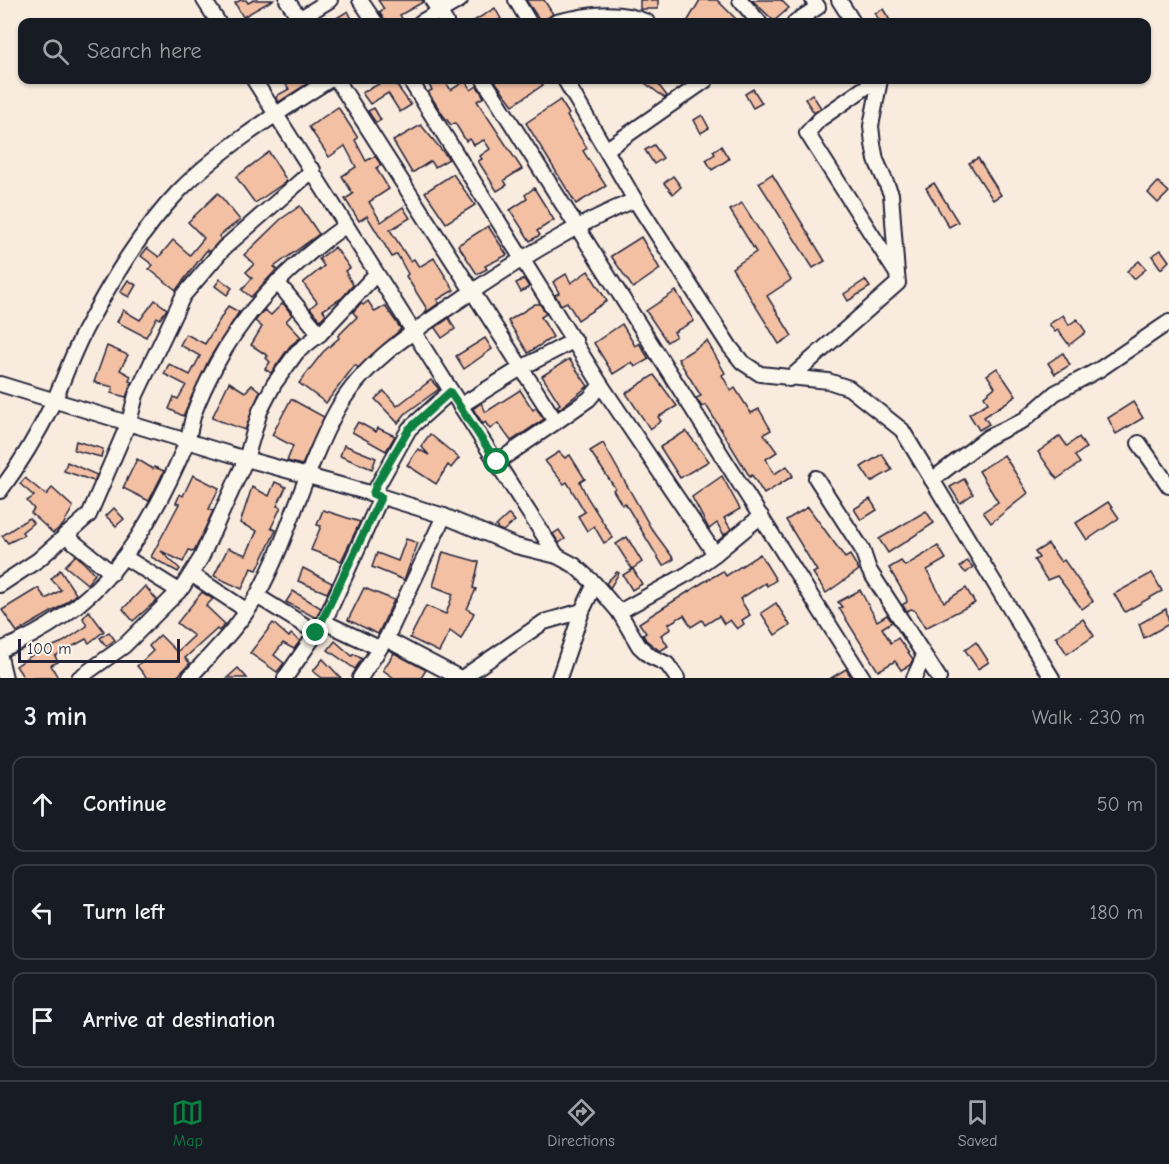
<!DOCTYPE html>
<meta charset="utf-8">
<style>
:root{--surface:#171b24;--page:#20242c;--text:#f1f3f6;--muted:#9ea1a6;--line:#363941;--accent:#0b8043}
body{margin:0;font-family:"Comic Neue",sans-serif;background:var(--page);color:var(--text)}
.scale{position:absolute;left:18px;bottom:15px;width:162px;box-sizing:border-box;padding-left:6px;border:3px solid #22223b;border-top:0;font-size:16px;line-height:21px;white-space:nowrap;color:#22223b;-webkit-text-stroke:4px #fbf7ec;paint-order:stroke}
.stop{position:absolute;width:18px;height:18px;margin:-14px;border:4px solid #0b8043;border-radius:50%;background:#fff}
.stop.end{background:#0b8043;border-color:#fff;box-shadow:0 2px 6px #0008}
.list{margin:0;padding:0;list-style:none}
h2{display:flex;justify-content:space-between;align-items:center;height:78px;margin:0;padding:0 24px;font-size:26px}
h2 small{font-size:20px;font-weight:400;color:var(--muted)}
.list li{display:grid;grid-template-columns:39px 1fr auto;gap:18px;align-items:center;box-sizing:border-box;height:96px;margin:0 12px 12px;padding:0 12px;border:2px solid var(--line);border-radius:12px}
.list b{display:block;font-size:22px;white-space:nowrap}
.list em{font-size:20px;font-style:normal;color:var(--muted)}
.icon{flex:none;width:33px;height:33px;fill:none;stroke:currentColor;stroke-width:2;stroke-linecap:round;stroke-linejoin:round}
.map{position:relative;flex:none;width:1169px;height:678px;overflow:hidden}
.search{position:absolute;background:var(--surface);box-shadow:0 2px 4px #0004;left:18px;right:18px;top:18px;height:66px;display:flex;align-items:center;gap:15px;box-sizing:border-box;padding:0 21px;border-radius:12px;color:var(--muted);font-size:22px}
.sheet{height:402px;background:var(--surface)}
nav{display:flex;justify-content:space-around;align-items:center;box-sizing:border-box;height:84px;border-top:2px solid var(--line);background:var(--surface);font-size:16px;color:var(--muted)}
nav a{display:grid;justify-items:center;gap:3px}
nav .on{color:var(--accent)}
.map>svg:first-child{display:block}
</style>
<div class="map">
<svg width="1169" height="678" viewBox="0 0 1169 678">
<rect width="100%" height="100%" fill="#f9ecde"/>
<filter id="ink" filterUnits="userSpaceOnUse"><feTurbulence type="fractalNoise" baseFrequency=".0167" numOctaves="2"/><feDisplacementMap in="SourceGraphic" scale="12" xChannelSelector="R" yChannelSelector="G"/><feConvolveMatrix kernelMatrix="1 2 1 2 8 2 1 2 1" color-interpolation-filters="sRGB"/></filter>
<g filter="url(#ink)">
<g fill="#f3c0a4" stroke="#22223b" stroke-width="1.5">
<path d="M241 0H246L248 3 254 0H273L243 17 235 3Z"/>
<path d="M378 0H423V2L400 15 404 22H386L379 12 384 9Z"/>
<path d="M526 0H544L553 14 541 22Z"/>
<rect x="640" y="0" width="18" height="9"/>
<path d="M700 0H717L739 22H687Z"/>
<path d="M752 0H781L789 8 774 21Z"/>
<path d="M495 8 501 19 495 22H472Z"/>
<path d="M883 9 891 22H880L875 13Z"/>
<path d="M348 11 352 19 346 22H330Z"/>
<path d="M283 80H313L279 102 276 98 278 95 289 89Z"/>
<path d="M386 80H393L411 105 400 112 388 93 370 104 362 93Z"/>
<path d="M426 80H444L451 90 465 81 471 90 477 86 484 97 477 101 522 169 504 180 507 185 497 191 478 161 482 159 480 156 490 149 484 140 474 145 470 139 466 141 455 123 451 125 443 115 428 92 432 90Z"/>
<path d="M494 80H539L543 85 513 105Z"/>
<path d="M641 80H655L667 96 665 98Z"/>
<path d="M753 89 762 103 753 108 745 94Z"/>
<path d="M812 94 821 108 814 113 805 99Z"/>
<path d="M560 100 569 114 567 116 587 148 583 151 606 186 576 204 526 123Z"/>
<path d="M338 107 358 138 355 140 366 161 375 156 381 165 376 168 389 189 369 202 381 222 403 207 410 218 390 230 410 261 414 259 419 267 434 258 454 290 437 300 439 303 425 313 427 309 406 276 408 274 397 254 392 257 367 216 359 221 345 199 353 194 342 176 356 167 345 146 329 157 309 127Z"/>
<path d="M374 108 381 120 376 123 368 111Z"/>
<path d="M702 115 709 128 701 133 694 120Z"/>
<path d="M421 125 449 159 435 167 431 161 412 173 393 141Z"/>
<path d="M654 145 663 158 654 164 645 150Z"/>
<path d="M721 146 729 159 712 170 706 160 715 154 713 151Z"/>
<path d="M269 152 287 181 255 203 236 177Z"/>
<path d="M978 158 1001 195 993 200 969 163Z"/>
<path d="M453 174 475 205 446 223 425 192Z"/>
<path d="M772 174 825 261 813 268 759 183Z"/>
<path d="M673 176 681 187 673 194 664 183Z"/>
<path d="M1158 182 1169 192 1158 203 1148 193Z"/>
<path d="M934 183 958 222 949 227 926 188Z"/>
<path d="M534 188 554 220 537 231 540 235 530 241 510 210 527 199 525 195Z"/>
<path d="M218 193 240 220 219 236 221 239 209 252 207 250 176 290 149 269 153 265 141 256 147 248 159 257 173 240 190 255 204 238 188 222Z"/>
<path d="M742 203 791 280 767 296 792 336 779 344 732 268 756 252 730 210Z"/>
<path d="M300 206 319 234 274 267 277 269 251 297 242 290 252 278 246 272 254 264 244 255 281 219Z"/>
<path d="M488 226 507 255 485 266 487 269 477 274 458 245Z"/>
<path d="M641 237 660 269 633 288 611 256Z"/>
<path d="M335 247 350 268 345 271 353 285 342 298 323 310 326 314 320 320 310 308 317 302 303 283 324 266 319 259Z"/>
<path d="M1161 250 1169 261 1161 269 1152 256Z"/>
<path d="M1139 261 1146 269 1134 279 1127 271Z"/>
<path d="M588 271 607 301 578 320 567 302 561 305 555 295 559 293 553 282 566 274 571 283Z"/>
<path d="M220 279 232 288 227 295 215 286Z"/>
<path d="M524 279 529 287 521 292 516 283Z"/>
<path d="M128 280 136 285 129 297 120 292Z"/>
<path d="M865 280 870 287 848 301 844 294Z"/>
<path d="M676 291 694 321 674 332 676 336 667 342 646 311Z"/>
<path d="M155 300 167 309 160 319 157 317 146 337 117 322 123 310 140 320Z"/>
<path d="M368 301 375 312 385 306 401 329 358 368 355 365 326 403 299 383 323 352 339 338 338 336 357 317 353 312 361 303 363 305Z"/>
<path d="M283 303 292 315 286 321 301 337 290 346 271 373 265 369 270 362 266 358 268 356 251 345 262 327 255 321 265 310 271 315Z"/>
<path d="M535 304H540L546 314 541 317 553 337 528 353 508 321Z"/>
<path d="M228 306 239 312 209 359 183 416 169 409 174 397 178 399 186 385 164 374 169 364 190 375 200 356 180 345 186 334 205 344Z"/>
<path d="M1063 315 1069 325 1077 319 1086 332 1069 345 1058 330 1055 332 1049 324Z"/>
<path d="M449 318 455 329 442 338 435 328Z"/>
<path d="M622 324 635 346 639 343 649 359 635 367 632 362 613 374 594 343Z"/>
<path d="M485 338 492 349 464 369 456 356Z"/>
<path d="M707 341 725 373 722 375 731 391 735 388 751 413 759 409 771 430 764 434 777 452 766 459 774 474 787 466 793 476 764 494 752 475 750 477 706 405 702 407 696 398 701 396 678 359Z"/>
<path d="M107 346 128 355 120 370 131 376 129 381 132 382 126 397 111 393 113 387 94 382Z"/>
<path d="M1063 353 1070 365 1055 374 1048 363Z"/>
<path d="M569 359 588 386 559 409 557 406 560 404 542 376Z"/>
<path d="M997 368 1016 396 984 417 989 424 979 430 969 414 988 403 984 396 995 387 987 375Z"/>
<path d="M654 375 677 406 658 417 661 421 650 429 626 393Z"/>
<path d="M431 380 439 389 406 413 398 423 375 399 384 391 397 406Z"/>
<path d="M229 382 245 392 252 385 260 391 245 430 212 418Z"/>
<path d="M520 390 533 410 536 408 544 419 511 441 498 423 490 429 485 422 483 424 473 409 481 403 486 412Z"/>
<path d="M291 399 324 417 302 465 287 461 293 446 272 435Z"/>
<path d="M1133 402 1143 418 1116 434 1108 418Z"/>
<path d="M358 422 376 432 378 428 395 436 386 451 352 432Z"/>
<path d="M686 431 709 461 680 478 660 447Z"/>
<path d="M430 434 459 458 451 468 448 465 436 484 407 465 418 449 429 455 421 446Z"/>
<path d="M1060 436 1067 446 1079 437 1086 448 1075 456 1080 463 1057 479 1038 452Z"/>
<path d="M76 441 103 449 101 457 74 450Z"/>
<path d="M603 443 651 528 674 559 663 566 625 503 622 505 613 490 615 488 590 451Z"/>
<path d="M344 445 376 458 372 469 340 456Z"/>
<path d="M559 452 565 458 570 455 585 479 580 482 587 497 613 538 604 543 594 526 587 531 578 516 585 512 567 482 564 484 545 461Z"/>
<path d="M882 454 892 470 871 482 861 467Z"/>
<path d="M1004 455 1028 493 991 523 983 512 998 502 979 471Z"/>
<path d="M137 459 153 469 154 467 164 471 149 501 123 488Z"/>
<path d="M67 462 97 475 94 481 64 471Z"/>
<path d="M193 475 219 488 209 509 213 511 194 552 189 550 183 562 161 551 180 569 178 572 151 557 179 504 176 503 180 494 183 496Z"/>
<path d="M722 476 740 509 724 518 731 529 724 535 717 523 709 529 692 497Z"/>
<path d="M25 478 46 495 52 488 73 507 63 525 53 533 31 513 34 509 27 501 34 496 20 484Z"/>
<path d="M964 479 973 494 960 503 950 487Z"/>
<path d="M275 482 286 487 277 506 281 507 271 528 276 530 257 570 251 568 242 589 214 576 228 548 246 555 257 531 240 523 252 487 269 496Z"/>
<path d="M870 499 877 510 861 520 854 509Z"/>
<path d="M1108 502 1119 518 1087 540 1076 523Z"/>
<path d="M808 507 841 552 845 558 850 555 859 570 826 593 813 573 817 571 786 520Z"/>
<path d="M114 508 124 519 116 526 106 516Z"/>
<path d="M323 510 360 522 341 561 311 550 321 526 317 525Z"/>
<path d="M926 511 934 523 888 553 879 539Z"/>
<path d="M509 514 515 521 503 531 498 529 496 526Z"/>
<path d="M29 518 33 523 22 532 24 535 8 543 2 536Z"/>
<path d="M559 530 565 539 559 543 553 534Z"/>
<path d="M627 537 642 562 632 569 616 544Z"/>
<path d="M406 539 418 543 404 580 372 567 377 553 398 561Z"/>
<path d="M1048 544 1061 562 1064 560 1093 601 1082 609 1057 576 1047 580 1034 560 1039 558 1035 552Z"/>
<path d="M938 546 946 559 927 570 944 602 966 588 975 603 925 628 914 610 911 609 907 611 902 605 907 602 906 597 889 568 901 561 905 566Z"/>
<path d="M443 552 479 562 473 588 476 589 467 609 474 613 461 639 450 631 439 652 410 638 426 606 446 614 453 594 433 586Z"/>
<path d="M760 554 776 580 767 586 765 583 740 599 750 615 742 620 744 624 737 629 730 620 724 624 719 616 705 625 702 620 691 627 684 615 668 624 671 629 661 635 668 646 660 651 646 640 643 635 646 633 639 623 702 583 723 571 726 576Z"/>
<path d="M76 555 95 574 87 584 65 566Z"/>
<path d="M967 561 973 567 966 573 960 567Z"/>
<path d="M303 568 332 583 327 593 298 581Z"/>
<path d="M633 569 642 584 632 590 623 575Z"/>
<path d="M60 570 76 594 60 607 17 632 2 610 38 588 46 599 61 590 51 579Z"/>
<path d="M617 572 619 573 610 588 606 583Z"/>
<path d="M1152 573 1162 591 1125 612 1114 594Z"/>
<path d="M145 586 157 600 133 621 123 609Z"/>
<path d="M364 588 394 600 378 634 348 620Z"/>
<path d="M860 590 877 621 887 615 892 622 882 628 891 643 898 638 913 659 910 665 901 670 895 661 878 671 839 608 842 607 838 602Z"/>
<path d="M293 591 321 608 316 618 286 602Z"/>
<path d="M202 592 213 599 206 606 225 624 219 631 217 629 185 658 190 663 176 678H147L137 666 153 651 149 646 160 635 177 652 194 636 177 623Z"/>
<path d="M776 603 790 625 775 635 761 613Z"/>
<path d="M1166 609 1169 624 1144 638 1139 624Z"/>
<path d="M89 611 104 631 89 643 86 639 55 656 58 662 51 665 58 678H24L16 666 34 654 63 642 87 626 83 618Z"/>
<path d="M1083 619 1094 636 1067 654 1056 637Z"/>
<path d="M273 623 289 637 291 634 300 641 294 649 283 643 274 655 284 663 277 672 250 653Z"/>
<path d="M109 632 115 640 106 646 100 638Z"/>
<path d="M335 641 352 656 354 654 362 659 355 669 328 650Z"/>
<path d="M976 642 989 662 978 669 965 650Z"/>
<path d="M394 653 426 670 421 678H394L383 670Z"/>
<path d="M323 659 341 678H322L313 671Z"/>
<path d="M238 668 247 678H227Z"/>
<path d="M846 669 852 678H831Z"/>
</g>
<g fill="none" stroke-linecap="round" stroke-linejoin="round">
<g stroke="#22223b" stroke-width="18">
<g id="minor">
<path d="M204 0 218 22"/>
<path d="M287 0 302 22"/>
<path d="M360 0 375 22"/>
<path d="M432 0 446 22"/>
<path d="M516 0 529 22"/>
<path d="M740 0 759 22"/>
<path d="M839 0 853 22"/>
<path d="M294 22 330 0"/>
<path d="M421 22 460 0"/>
<path d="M556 22C587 15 617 9 647 22"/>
<path d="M795 22 818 7 813 0"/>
<path d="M254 80C355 238 454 398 557 556"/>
<path d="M337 80 556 422 497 462"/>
<path d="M410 80 601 385 715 554 689 573 619 612"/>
<path d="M484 80 863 678"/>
<path d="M565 80 635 200 730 347 742 362 760 374 828 381 849 388 902 430 1052 678"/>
<path d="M880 80 871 126 873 144 876 160 891 194 897 274"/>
<path d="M607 149 706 80"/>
<path d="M277 282 320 334"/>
<path d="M789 379 898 283 897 274 807 133 820 119 876 80"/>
<path d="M0 384 246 459 373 494 444 516 516 546 557 556 574 565 595 584 619 612 639 646 650 656 667 664 677 678"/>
<path d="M460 406 521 368 575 340"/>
<path d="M556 422 589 399 601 385"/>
<path d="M1139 443 1169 486"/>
<path d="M816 478 862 549 869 570 939 678"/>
<path d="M932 480 988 437 1024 420 1055 393 1100 369 1169 322"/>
<path d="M0 491C21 463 39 432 54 401 65 376 74 350 87 326 113 278 141 231 179 191 221 148 279 112 329 80"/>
<path d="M373 494 409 429 450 392"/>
<path d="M65 535 112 573"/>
<path d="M715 554 761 516"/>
<path d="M126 558 179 591"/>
<path d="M191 574 246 610"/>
<path d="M0 585 38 560 89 515 129 422 136 395 183 296 224 248 313 170"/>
<path d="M257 596 317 633"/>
<path d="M324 622 379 648"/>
<path d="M386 639 460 678"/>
<path d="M0 650C99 611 146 539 186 444 190 434 191 423 194 413 200 396 208 380 217 363 247 306 294 262 346 225"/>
<path d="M0 657 5 678"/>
<path d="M79 678 124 646 182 588 201 558 246 459 260 411 274 384 297 352 320 334 376 274"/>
<path d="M189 678C213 652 241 624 258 594 290 535 305 468 337 410 363 363 411 333 454 304 511 265 571 226 635 200"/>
<path d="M285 678 324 622 381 497"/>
<path d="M360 678 386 639 444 516"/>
<path d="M462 678 544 622 582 611"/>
<path d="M559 678 582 611 595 584"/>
<path d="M914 678 924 656"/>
</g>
</g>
<use href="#minor" stroke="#fbf7ec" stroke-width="14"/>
</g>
</g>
<g fill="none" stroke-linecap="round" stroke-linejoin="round" filter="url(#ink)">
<path stroke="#0b8043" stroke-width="8" d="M316 633 381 497 373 494 376 485 409 429 450 392 497 462"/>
</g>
</svg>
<div class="scale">100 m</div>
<div class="stop" style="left:497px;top:462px"></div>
<div class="stop end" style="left:316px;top:633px"></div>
<div class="search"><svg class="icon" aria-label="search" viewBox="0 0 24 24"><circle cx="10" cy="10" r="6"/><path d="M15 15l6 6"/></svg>Search here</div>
</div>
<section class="sheet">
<h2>3 min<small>Walk · 230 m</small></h2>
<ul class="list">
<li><svg class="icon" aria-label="ahead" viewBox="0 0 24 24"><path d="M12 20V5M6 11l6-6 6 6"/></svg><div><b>Continue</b></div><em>50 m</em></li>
<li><svg class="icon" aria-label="left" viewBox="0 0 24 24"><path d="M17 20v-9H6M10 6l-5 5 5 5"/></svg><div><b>Turn left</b></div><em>180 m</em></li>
<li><svg class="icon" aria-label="arrive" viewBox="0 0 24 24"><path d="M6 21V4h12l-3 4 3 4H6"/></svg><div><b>Arrive at destination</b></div></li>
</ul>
</section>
<nav>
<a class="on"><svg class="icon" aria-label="map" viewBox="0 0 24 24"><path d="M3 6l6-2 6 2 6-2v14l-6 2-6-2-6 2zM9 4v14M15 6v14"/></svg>Map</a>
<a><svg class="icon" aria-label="directions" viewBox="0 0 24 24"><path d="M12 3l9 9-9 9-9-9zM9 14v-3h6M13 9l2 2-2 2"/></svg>Directions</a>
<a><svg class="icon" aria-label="saved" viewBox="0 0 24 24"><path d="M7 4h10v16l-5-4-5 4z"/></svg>Saved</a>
</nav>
